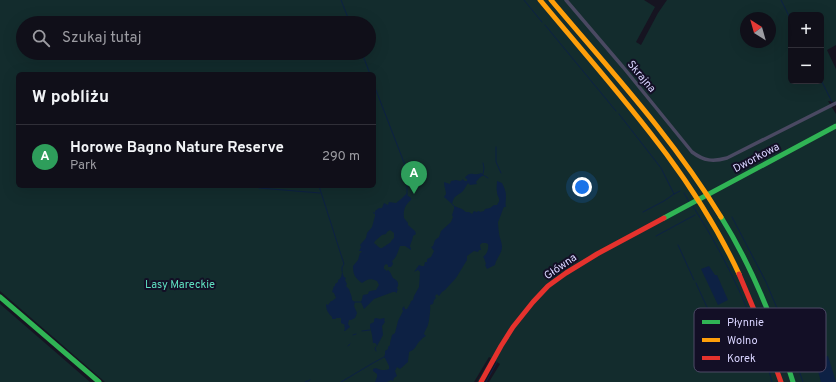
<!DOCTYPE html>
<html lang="pl">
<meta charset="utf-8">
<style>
:root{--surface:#100f19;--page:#191822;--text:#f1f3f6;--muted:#9c9ca2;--line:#302f38;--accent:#1a73e8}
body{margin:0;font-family:Overpass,sans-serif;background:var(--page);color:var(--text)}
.controls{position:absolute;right:12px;top:12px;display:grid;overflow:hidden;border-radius:6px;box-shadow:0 4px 16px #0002}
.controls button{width:36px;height:36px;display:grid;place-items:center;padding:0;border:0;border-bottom:1px solid var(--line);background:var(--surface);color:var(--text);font:20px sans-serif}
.compass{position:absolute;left:740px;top:12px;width:36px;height:36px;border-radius:50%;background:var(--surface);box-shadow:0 4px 16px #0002;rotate:323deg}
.you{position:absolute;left:582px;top:187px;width:14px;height:14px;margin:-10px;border:3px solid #fff;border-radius:50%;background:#1a73e8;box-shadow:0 0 0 6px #1a73e833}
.badge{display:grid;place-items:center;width:26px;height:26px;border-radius:50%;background:var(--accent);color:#fff;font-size:13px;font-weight:700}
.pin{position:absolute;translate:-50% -33px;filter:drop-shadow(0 1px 2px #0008)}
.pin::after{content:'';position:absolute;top:21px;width:14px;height:12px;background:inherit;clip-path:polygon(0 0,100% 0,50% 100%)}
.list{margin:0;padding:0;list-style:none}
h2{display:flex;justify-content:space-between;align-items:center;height:52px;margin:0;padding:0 16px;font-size:17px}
h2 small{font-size:13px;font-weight:400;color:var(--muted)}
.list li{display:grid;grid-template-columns:26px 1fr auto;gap:12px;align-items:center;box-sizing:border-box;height:64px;padding:0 16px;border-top:1px solid var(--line)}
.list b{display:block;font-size:15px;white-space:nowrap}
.list p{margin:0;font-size:13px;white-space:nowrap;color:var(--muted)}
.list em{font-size:13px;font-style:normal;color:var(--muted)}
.icon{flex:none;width:22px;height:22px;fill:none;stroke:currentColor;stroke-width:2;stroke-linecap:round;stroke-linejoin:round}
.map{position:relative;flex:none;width:836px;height:382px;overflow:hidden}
.search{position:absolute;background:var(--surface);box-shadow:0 4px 16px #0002;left:16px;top:16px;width:360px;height:44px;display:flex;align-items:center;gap:10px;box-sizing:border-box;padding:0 14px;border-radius:22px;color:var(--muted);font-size:15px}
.panel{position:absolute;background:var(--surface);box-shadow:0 4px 16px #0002;left:16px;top:72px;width:360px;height:116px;border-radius:6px}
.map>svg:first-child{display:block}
</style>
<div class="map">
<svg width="836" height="382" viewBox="0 0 836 382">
<rect width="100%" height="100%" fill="#161421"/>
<g fill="#132c2d" fill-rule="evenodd">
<path d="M0 0H644L655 7 636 42 641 45 658 13 667 0H836V45L827 50 836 69V101L835 102 828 101 836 114V382H489L500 364 492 359 478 382H477L491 358 489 357 474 382H105L0 291ZM791 15H821V81H791ZM746 18H770V42H746ZM23 23H369V53H23ZM18 74H374V186H18Z"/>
<path d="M0 304 90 382H0Z"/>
</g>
<g fill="#0d2144" fill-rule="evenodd">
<path d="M481 173 485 176C481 175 479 179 476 182L477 184 470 185 468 183C466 186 464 190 462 192 457 196 454 195 452 204L444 197 446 194C446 190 444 187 444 182L450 184 451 181 456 180 460 181 462 180V179L465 181H467V179L465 178 466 176C467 176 468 174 470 174 473 173 475 176 481 173Z"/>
<path d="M497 181 502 183C504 187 506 191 506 196 506 201 505 203 506 207H504C503 208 499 221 498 222 498 225 499 235 500 238 501 241 502 244 502 247 502 253 496 259 495 265L487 269 485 265 486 264 484 258 483 257C487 254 489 249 488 244L486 243H482L480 245 481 250H479L478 252 474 251 467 256V260L456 278 445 290 442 292 439 296 437 294 435 296 436 298 434 300 433 304 430 305C431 307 429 322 428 325 427 328 425 330 424 334L426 336C424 337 422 338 421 340 415 345 417 349 409 352 409 356 408 358 408 362 405 364 403 367 400 369L397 367 395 371 397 376 394 378 393 381 391 380 387 382H375L377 377V374L373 371V369L376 368C379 370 385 371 389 369V366L385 358 384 357 385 354V351L388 349V347L390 345V343L392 335 395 333 398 321 403 311 402 309 404 306 405 309H407L410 304 411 301 413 300 414 296 419 287 420 272 418 270 414 272 419 265 422 266H424L425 262H427V259L431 257 434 251 431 247 433 246 435 240 439 237 441 231 451 222 453 217 452 215 454 209V206L462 209 466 212H469L472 214 474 211 477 212 478 211H479L480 212 484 211 485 209 490 208 494 205H497C502 198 497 198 497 192 496 188 497 185 497 181Z"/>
<path d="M407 193 408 194 407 195 411 198V200C405 205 403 210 404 218L408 223V225L415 231 416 234 413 236C413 240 410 243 410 247L411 248V250L405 246H400C398 251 397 257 392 261L393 264 391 267H388V265L386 264 384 266V269L386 270V271L388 270 390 272 393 278C397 280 400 283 397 288L398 290 397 291V293L395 292H393L374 299 364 309 361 302 362 299 363 295 368 294C369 290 371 291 376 290L379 285 377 281C371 278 367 279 362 283 355 278 353 275 353 266L358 260 360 253 362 252 361 251H359L361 247 360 245 366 238 367 233 372 227 375 216V214L373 213V212L375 213V211L379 208H382L384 203 388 205 389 202 396 203 401 199ZM390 230 394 233V238L391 241V242L382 248H380L374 243 375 241 382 235 386 234 387 232Z"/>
<path d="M709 266 715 275H717L728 300 718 305 701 269Z"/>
<path d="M342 271 344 277 346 278 345 280 347 284 346 286 349 289C350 293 352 295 352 300L355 302 354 306 357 313 355 318 351 320H349L348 324 350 327 345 331H344L345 328 344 326 345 325 341 323V318H336V319H332V317C328 313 326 310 326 304L328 305 331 301H332L336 298 334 293 332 292 334 286H335V284L338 282V280C341 279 342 275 342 271Z"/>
<path d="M376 318 380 319 384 318 385 319 384 320 385 322 382 326 383 335 377 346 376 347 377 345 375 343H373L372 335 370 327V324L374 322V319Z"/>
<path d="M828 356 836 382H821L815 360Z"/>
</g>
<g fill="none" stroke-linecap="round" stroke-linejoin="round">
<g stroke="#0d2144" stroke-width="1">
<path d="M341 0 350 23"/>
<path d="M524 0 542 22"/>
<path d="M781 0 791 20"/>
<path d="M545 25 616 111"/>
<path d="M362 53 370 74"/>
<path d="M821 80 832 102"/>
<path d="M374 85 410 178 407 185V193"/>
<path d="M619 114 661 168 674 194 680 191"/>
<path d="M496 147V162L501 173"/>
<path d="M483 174 484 168 483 163"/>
<path d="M485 176 488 178"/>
<path d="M319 186 344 264 342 267V271"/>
<path d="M259 188 320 193"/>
<path d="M684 193 690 203"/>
<path d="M452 204 454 206"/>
<path d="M692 205C726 257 757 322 772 382"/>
<path d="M643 212 664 201 674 194"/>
<path d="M732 217 766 282 779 313"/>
<path d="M656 236 695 215"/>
<path d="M678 245 694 280"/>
<path d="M696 283 711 316"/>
<path d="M355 302H361"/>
<path d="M713 317 743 332"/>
<path d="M782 320 803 382"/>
<path d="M362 331 370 330"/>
<path d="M353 335 356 334"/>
<path d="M348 346 350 344"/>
<path d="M376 347 375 348 376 351"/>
<path d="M305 382 310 380"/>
<path d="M341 382 373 363 384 357"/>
<path d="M486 382 497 362"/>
</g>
<path stroke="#4a4962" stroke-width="3.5" d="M566 0 623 67 692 152C704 161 713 162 727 158L836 103"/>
<g stroke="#30b455" stroke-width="5">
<path d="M721 217C753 268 775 324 793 382"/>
<path d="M664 218 836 126"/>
<path d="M0 297 99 382"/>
</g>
<g stroke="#ff9f0a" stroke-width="5">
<path d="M540 0C612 87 691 170 739 274"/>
<path d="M551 0C610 70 673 138 721 217"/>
</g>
<g stroke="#e5322d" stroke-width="5">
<path d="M739 274 760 324 781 382"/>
<path d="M481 382 501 346 513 327 533 302 548 286 566 273 597 254 664 218"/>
</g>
</g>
<g text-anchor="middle" stroke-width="4" stroke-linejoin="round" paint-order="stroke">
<g font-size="11" fill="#d9d4ff" stroke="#130f26">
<text transform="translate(642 76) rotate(50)" y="4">Skrajna</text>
<text transform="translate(756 157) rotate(-28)" y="4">Dworkowa</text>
<text transform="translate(560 266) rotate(-35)" y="4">Główna</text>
</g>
<g font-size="11" fill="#5fe0c0" stroke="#130f26">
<text x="180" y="288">Lasy Mareckie</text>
</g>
</g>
<rect x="694" y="308" width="132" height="64" rx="6" fill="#130f26" stroke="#4e4a67" stroke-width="1"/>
<rect x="702" y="320" width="18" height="4" fill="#30b455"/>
<rect x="702" y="338" width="18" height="4" fill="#ff9f0a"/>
<rect x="702" y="356" width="18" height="4" fill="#e5322d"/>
<g font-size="11" fill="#d9d4ff">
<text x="727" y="326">Płynnie</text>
<text x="727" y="344">Wolno</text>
<text x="727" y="362">Korek</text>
</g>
</svg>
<div class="controls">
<button>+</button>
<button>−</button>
</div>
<svg class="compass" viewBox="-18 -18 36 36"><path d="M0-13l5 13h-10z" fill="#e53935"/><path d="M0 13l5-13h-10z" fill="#9c9ca2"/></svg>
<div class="you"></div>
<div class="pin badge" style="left:414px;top:194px;background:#2e9e5b">A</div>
<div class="search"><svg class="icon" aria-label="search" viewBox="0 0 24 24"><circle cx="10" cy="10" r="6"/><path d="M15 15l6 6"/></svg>Szukaj tutaj</div>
<section class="panel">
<h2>W pobliżu<small></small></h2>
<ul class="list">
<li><span class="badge" style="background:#2e9e5b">A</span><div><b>Horowe Bagno Nature Reserve</b><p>Park</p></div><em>290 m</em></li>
</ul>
</section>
</div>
